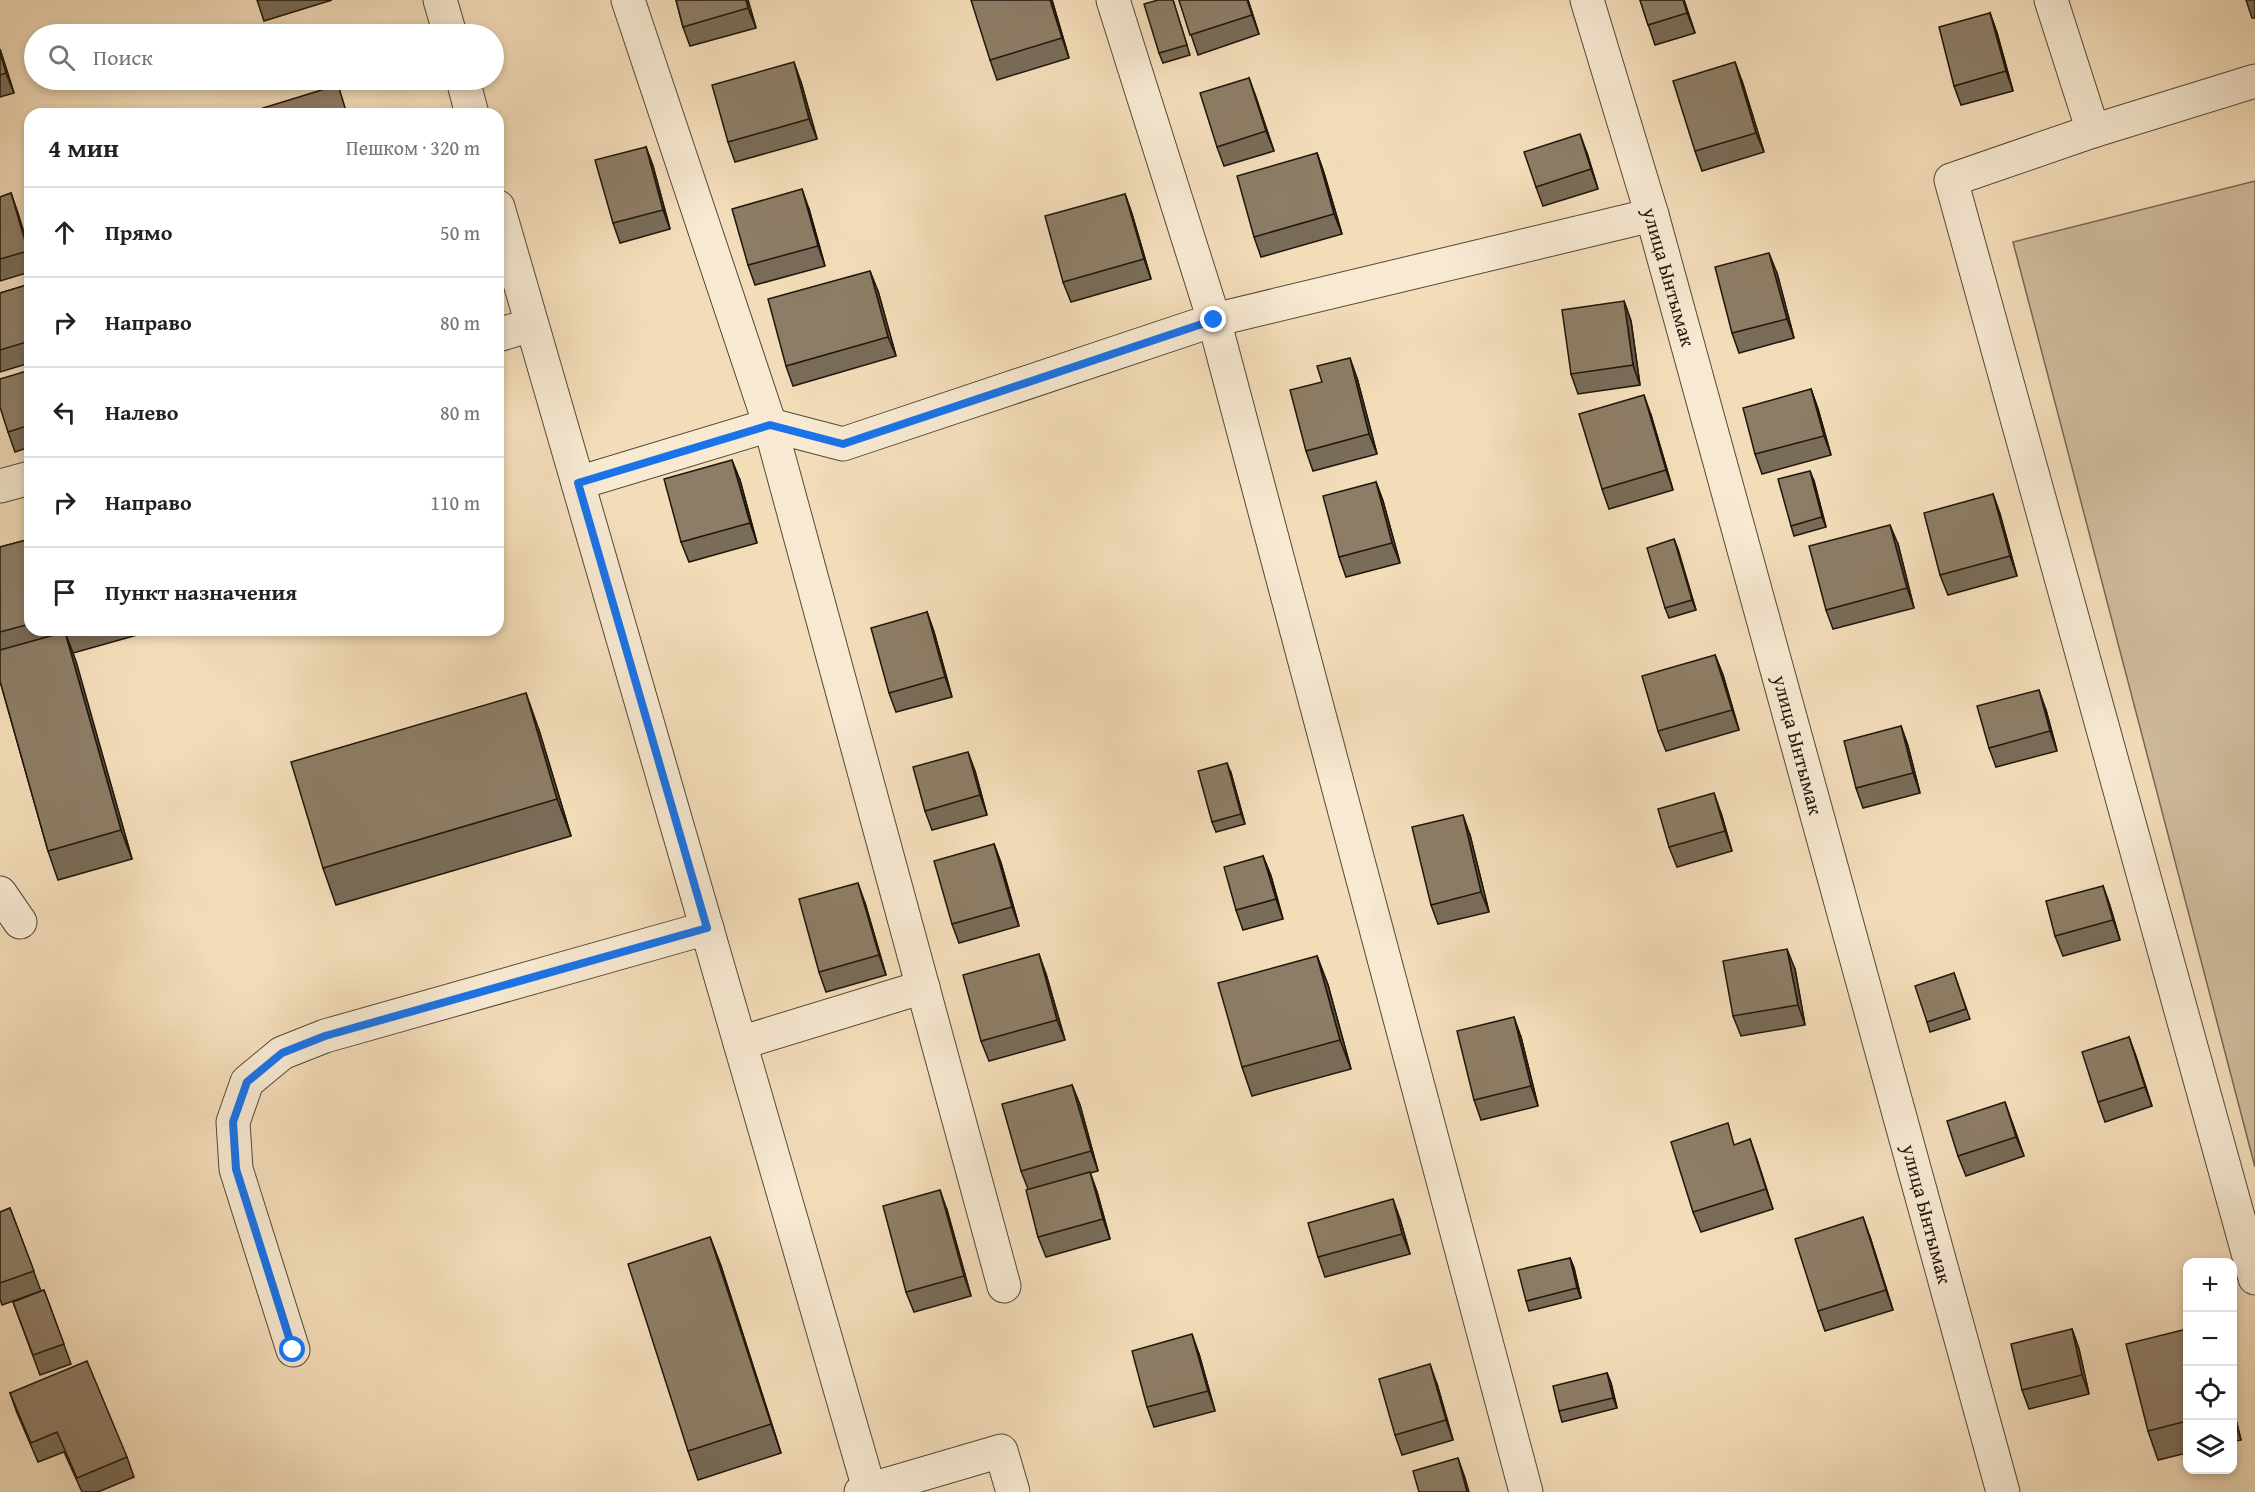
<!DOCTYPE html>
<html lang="ru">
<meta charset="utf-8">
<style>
:root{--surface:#fff;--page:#f2f2f2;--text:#202124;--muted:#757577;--line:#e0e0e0}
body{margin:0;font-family:"Gentium Book Plus",serif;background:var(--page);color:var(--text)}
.controls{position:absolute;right:18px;bottom:18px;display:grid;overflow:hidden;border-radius:12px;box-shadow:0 3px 9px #0003}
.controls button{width:54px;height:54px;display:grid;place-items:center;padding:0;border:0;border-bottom:2px solid var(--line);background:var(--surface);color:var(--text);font:30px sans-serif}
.stop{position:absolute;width:18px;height:18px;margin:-14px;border:4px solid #1a73e8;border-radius:50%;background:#fff}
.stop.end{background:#1a73e8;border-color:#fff;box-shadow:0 2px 6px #0008}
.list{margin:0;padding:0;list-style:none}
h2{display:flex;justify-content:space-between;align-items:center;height:78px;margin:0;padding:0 24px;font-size:26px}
h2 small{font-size:20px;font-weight:400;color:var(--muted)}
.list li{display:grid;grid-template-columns:39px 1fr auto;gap:18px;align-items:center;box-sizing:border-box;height:90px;padding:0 24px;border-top:2px solid var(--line)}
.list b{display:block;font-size:22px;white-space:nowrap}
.list em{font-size:20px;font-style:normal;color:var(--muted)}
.icon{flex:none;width:33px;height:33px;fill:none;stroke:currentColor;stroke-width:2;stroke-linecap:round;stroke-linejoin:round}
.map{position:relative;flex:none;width:2255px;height:1492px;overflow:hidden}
.search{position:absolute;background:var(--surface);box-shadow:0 3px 9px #0003;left:24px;top:24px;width:480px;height:66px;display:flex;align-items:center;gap:15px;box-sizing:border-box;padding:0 21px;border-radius:33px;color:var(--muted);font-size:22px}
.panel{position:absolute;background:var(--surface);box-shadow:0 3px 9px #0003;left:24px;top:108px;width:480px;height:528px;border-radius:18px}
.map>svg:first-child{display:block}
</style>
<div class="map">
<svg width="2255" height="1492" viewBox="0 0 2255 1492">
<rect width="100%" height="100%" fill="#f3ddb9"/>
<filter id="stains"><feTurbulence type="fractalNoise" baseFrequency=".00333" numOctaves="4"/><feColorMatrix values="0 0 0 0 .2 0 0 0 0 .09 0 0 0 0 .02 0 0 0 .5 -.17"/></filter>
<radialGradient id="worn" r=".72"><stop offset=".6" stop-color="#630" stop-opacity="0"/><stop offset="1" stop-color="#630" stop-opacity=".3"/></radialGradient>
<path fill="#cfbb9c" stroke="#776854" stroke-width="1.5" d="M2255 181V1167L2013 242Z"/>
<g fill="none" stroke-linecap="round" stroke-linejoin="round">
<g stroke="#544837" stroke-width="35">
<g id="minor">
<path d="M440 0 450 34"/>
<path d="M628 0 770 425 1004 1286"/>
<path d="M1113 0 1214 320 1526 1492"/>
<path d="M1587 0 1652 215 2003 1492"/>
<path d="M2051 0 2093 131"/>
<path d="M463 80 472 114"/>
<path d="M2255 81 2093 131 1951 180 2255 1278"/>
<path d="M498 207 870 1492"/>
<path d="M498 335 531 325"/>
<path d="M578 483 770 425 843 444 1214 320 1652 215"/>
<path d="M0 486 30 478"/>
<path d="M0 893 20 922"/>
<path d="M740 1043 923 987"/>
<path d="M293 1350 236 1169 233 1122 247 1082 282 1053 325 1036 707 928"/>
<path d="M861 1492 1001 1451 1013 1492"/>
</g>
</g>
<use href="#minor" stroke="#f7e9d2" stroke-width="33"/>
</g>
<g fill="#796c58" stroke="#1f160c" stroke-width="1.5">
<path d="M257 0H332L264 21Z"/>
<path d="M676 0H748L756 28 690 46 683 27Z"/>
<path d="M1052 0 1069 58 997 80 990 60Z"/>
<path d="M1173 0 1190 55 1163 63 1159 53Z"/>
<path d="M1179 0H1248L1259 34 1198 55Z"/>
<path d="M1640 0H1684L1695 33 1655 45Z"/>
<path d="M2246 0H2255V18H2252Z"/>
<path d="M1990 13 1997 33 2013 91 1961 105 1954 86Z"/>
<path d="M0 49 14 93 0 97Z"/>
<path d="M1249 78 1274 151 1224 166 1217 147Z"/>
<path d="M1742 81 1764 152 1702 171 1695 151Z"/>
<path d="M801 82 817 139 735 162 728 142Z"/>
<path d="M646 147 653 166 670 229 620 243 613 223Z"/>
<path d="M1317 153 1324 173 1342 234 1261 257 1254 237Z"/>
<path d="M1587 153 1598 189 1543 206 1536 187Z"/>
<path d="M11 193 30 252V272L0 281V197Z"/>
<path d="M1125 194 1132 214 1151 279 1071 302 1063 282Z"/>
<path d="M809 209 825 266 755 285 748 265Z"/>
<path d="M1777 273 1794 338 1739 353 1732 333Z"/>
<path d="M30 284V363L0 372V293Z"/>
<path d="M878 291 896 356 793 386 786 366Z"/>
<path d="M1624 301 1631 321 1640 385 1578 394 1571 374Z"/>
<path d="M30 370V447L15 452 8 432Z"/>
<path d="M1357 378 1377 454 1313 471 1306 451 1322 382Z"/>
<path d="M1811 389 1818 409 1831 455 1762 474 1755 454Z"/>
<path d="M1651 415 1673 490 1609 509 1602 489Z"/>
<path d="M740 480 757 543 689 562 681 542Z"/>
<path d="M1814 481 1826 527 1794 536 1791 526Z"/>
<path d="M1376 482 1383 501 1400 563 1346 577 1339 557Z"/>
<path d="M1993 494 2000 514 2017 576 1948 595 1940 575Z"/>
<path d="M30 539V630H155L73 653 132 859 58 880 48 851 0 681V547Z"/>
<path d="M1674 539 1696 610 1669 618 1665 608Z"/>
<path d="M1898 544 1914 608 1833 629 1826 610Z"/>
<path d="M927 612 934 632 952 697 896 712 889 693Z"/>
<path d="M1715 655 1723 675 1739 730 1666 751 1658 731Z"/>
<path d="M2046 710 2057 751 1996 767 1989 748Z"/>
<path d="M1901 726 1908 746 1920 793 1863 808 1856 788Z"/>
<path d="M539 730 571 836 336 905 323 868Z"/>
<path d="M975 771 987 815 932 830 925 811Z"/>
<path d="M1231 773 1245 824 1216 832 1212 822Z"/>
<path d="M1721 813 1732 851 1677 867 1669 847Z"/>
<path d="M1470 835 1489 912 1438 924 1431 905Z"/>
<path d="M994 844 1001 863 1019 926 959 943 952 924Z"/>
<path d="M1263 856 1271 876 1283 919 1243 930 1236 910Z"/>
<path d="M2103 886 2110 906 2120 940 2063 956 2055 936Z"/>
<path d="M865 903 886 975 826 992 819 972Z"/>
<path d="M1317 956 1328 985 1351 1069 1252 1096 1242 1067Z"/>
<path d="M1795 969 1805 1025 1741 1036 1733 1016Z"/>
<path d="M1954 973 1970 1019 1930 1032 1927 1022Z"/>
<path d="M1046 974 1065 1040 989 1061 981 1041Z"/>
<path d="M1521 1037 1538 1106 1481 1120 1474 1100Z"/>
<path d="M2129 1037 2152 1106 2105 1122 2098 1102Z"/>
<path d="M1072 1085 1080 1105 1098 1171 1090 1173 1097 1192 1110 1239 1046 1257 1038 1237 1028 1189 1021 1171Z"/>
<path d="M2012 1122 2024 1156 1966 1176 1958 1156Z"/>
<path d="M1750 1139 1773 1209 1701 1232 1693 1212Z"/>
<path d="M10 1208 41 1291 2 1305 0 1299V1212Z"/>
<path d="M947 1210 971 1296 914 1312 906 1292Z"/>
<path d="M1400 1219 1410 1254 1325 1277 1318 1257Z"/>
<path d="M710 1237 721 1266 781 1453 698 1480 688 1451Z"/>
<path d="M1870 1237 1893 1310 1825 1331 1818 1311Z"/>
<path d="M1570 1258 1574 1268 1581 1298 1529 1311 1526 1301Z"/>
<path d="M44 1290 71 1364 40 1375 13 1302Z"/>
<path d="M2072 1329 2079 1349 2089 1394 2029 1409 2022 1390Z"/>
<path d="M2187 1329V1453L2158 1460 2148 1431Z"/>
<path d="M1199 1354 1215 1411 1154 1427 1147 1407Z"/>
<path d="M1607 1373 1611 1383 1617 1408 1562 1422 1559 1411Z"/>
<path d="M1437 1384 1453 1440 1402 1455 1395 1435Z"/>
<path d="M10 1393 127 1457 134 1477 98 1492H82L64 1452 38 1462 17 1413Z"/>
<path d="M2232 1404 2241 1440 2232 1442Z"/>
</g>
<g fill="#635847" stroke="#1f160c" stroke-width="1.5">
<path d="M746 0H748L756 28 748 8Z"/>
<path d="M1050 0H1052L1069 58 1062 38Z"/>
<path d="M1247 0H1248L1259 34 1252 15Z"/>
<path d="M1683 0H1684L1695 33 1687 13Z"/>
<path d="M1990 13 1997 33 2013 91 2006 71Z"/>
<path d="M0 49 14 93 6 73 0 53Z"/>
<path d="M794 62 801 82 817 139 809 119Z"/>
<path d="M1735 62 1742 81 1764 152 1756 133Z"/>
<path d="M1249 78 1256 97 1274 151 1266 131Z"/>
<path d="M1580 134 1587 153 1598 189 1591 169Z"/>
<path d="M646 147 653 166 670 229 663 210Z"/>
<path d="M1317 153 1324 173 1342 234 1334 214Z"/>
<path d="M802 189 809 209 825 266 818 246Z"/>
<path d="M11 193 18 213 30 252V255Z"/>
<path d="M1125 194 1132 214 1151 279 1144 259Z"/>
<path d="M1769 253 1777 273 1794 338 1787 319Z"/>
<path d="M870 271 878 291 896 356 888 337Z"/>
<path d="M1624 301 1631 321 1640 385 1633 365Z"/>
<path d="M1350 358 1357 378 1377 454 1369 434Z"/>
<path d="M1811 389 1818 409 1831 455 1824 436Z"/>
<path d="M1644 395 1651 415 1673 490 1666 470Z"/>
<path d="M732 460 740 480 757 543 750 523Z"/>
<path d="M1810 471 1814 481 1826 527 1822 517Z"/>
<path d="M1376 482 1383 501 1400 563 1392 543Z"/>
<path d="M1993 494 2000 514 2017 576 2010 556Z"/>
<path d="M1890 525 1898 544 1914 608 1907 588Z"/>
<path d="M1674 539 1678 549 1696 610 1692 600Z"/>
<path d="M927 612 934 632 952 697 945 677Z"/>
<path d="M65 632 76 661 132 859 121 830Z"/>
<path d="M1715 655 1723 675 1739 730 1732 710Z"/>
<path d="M2039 690 2046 710 2057 751 2050 731Z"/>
<path d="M526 693 539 730 571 836 557 799Z"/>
<path d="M1901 726 1908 746 1920 793 1913 773Z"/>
<path d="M968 752 975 771 987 815 980 795Z"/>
<path d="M1227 763 1231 773 1245 824 1241 814Z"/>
<path d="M1714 793 1721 813 1732 851 1725 831Z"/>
<path d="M1463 815 1470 835 1489 912 1481 892Z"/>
<path d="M994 844 1001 863 1019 926 1012 907Z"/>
<path d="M1263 856 1271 876 1283 919 1276 899Z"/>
<path d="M858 883 865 903 886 975 879 955Z"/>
<path d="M2103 886 2110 906 2120 940 2113 920Z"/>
<path d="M1787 949 1795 969 1805 1025 1798 1005Z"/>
<path d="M1039 954 1046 974 1065 1040 1057 1020Z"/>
<path d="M1317 956 1328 985 1351 1069 1340 1040Z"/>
<path d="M1514 1017 1521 1037 1538 1106 1531 1086Z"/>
<path d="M2129 1037 2136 1056 2152 1106 2145 1087Z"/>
<path d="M1072 1085 1080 1105 1098 1171 1091 1151Z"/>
<path d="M2005 1102 2012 1122 2024 1156 2016 1137Z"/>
<path d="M1750 1139 1757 1159 1773 1209 1766 1189Z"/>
<path d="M1090 1172 1097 1192 1110 1239 1103 1219Z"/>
<path d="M940 1190 947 1210 971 1296 964 1276Z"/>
<path d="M1393 1199 1400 1219 1410 1254 1402 1234Z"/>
<path d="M1863 1217 1870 1237 1893 1310 1886 1290Z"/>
<path d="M710 1237 721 1266 781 1453 771 1424Z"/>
<path d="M1570 1258 1574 1268 1581 1298 1577 1288Z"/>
<path d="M2072 1329 2079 1349 2089 1394 2082 1375Z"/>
<path d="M1192 1334 1199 1354 1215 1411 1208 1391Z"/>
<path d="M1430 1364 1437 1384 1453 1440 1446 1420Z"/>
<path d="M1607 1373 1611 1383 1617 1408 1613 1398Z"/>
<path d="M2232 1404 2241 1440 2232 1415Z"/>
<path d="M1458 1458 1465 1478 1469 1492H1467Z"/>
</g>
<g fill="#8d7d66" stroke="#1f160c" stroke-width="1.5">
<path d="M676 0H746L748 8 683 27Z"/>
<path d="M971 0H1050L1062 38 990 60Z"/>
<path d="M1158 0H1173L1187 45 1159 53 1144 4Z"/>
<path d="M1179 0H1247L1252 15 1190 35Z"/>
<path d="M1640 0H1683L1687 13 1648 25Z"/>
<path d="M1990 13 2006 71 1954 86 1939 27Z"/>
<path d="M0 53 6 73 0 75Z"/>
<path d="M794 62 809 119 728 142 712 85Z"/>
<path d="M1735 62 1756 133 1695 151 1673 81Z"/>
<path d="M1249 78 1266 131 1217 147 1200 93Z"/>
<path d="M338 85 347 114H265L263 108Z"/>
<path d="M1580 134 1591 169 1536 187 1524 152Z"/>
<path d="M646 147 663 210 613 223 595 160Z"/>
<path d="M1317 153 1334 214 1254 237 1237 176Z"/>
<path d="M802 189 818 246 748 265 732 209Z"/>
<path d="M11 193 28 251 0 259V197Z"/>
<path d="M1125 194 1144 259 1063 282 1045 216Z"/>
<path d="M1769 253 1787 319 1732 333 1715 267Z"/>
<path d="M870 271 888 337 786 366 768 299Z"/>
<path d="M30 284V341L0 350V293Z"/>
<path d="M1624 301 1633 365 1571 374 1562 310Z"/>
<path d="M1350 358 1369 434 1306 451 1290 390 1322 382 1317 366Z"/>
<path d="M30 370V425L8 432 0 407V379Z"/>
<path d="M1811 389 1824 436 1755 454 1743 408Z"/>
<path d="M1644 395 1666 470 1602 489 1579 414Z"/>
<path d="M732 460 750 523 681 542 664 479Z"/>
<path d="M1810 471 1822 517 1791 526 1778 479Z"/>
<path d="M1376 482 1392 543 1339 557 1323 496Z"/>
<path d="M1993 494 2010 556 1940 575 1924 513Z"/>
<path d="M1890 525 1907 588 1826 610 1809 546Z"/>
<path d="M30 539V624L0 632V547Z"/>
<path d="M1674 539 1692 600 1665 608 1647 548Z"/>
<path d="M927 612 945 677 889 693 871 628Z"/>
<path d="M65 632 121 830 48 851 0 681V650Z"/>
<path d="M1715 655 1732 710 1658 731 1642 676Z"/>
<path d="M2039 690 2050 731 1989 748 1977 706Z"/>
<path d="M526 693 557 799 323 868 291 762Z"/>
<path d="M1901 726 1913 773 1856 788 1844 741Z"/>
<path d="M968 752 980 795 925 811 913 767Z"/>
<path d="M1227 763 1241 814 1212 822 1198 771Z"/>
<path d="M1714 793 1725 831 1669 847 1658 809Z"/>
<path d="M1463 815 1481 892 1431 905 1412 827Z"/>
<path d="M994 844 1012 907 952 924 934 861Z"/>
<path d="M1263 856 1276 899 1236 910 1224 867Z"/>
<path d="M858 883 879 955 819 972 799 899Z"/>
<path d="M2103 886 2113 920 2055 936 2046 901Z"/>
<path d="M1787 949 1798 1005 1733 1016 1723 961Z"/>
<path d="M1039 954 1057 1020 981 1041 963 975Z"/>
<path d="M1317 956 1340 1040 1242 1067 1218 983Z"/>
<path d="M1954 973 1966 1009 1927 1022 1915 986Z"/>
<path d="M1514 1017 1531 1086 1474 1100 1457 1031Z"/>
<path d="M2129 1037 2145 1087 2098 1102 2082 1052Z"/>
<path d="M1072 1085 1091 1151 1021 1171 1002 1104Z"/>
<path d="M2005 1102 2016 1137 1958 1156 1947 1121Z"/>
<path d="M1728 1123 1734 1145 1750 1139 1766 1189 1693 1212 1671 1142Z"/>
<path d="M1090 1172 1103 1219 1038 1237 1026 1190Z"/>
<path d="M940 1190 964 1276 906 1292 883 1206Z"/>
<path d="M1393 1199 1402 1234 1318 1257 1308 1223Z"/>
<path d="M10 1208 34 1271 0 1283V1212Z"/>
<path d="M1863 1217 1886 1290 1818 1311 1795 1239Z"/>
<path d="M710 1237 771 1424 688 1451 628 1264Z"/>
<path d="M1570 1258 1577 1288 1526 1301 1518 1270Z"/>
<path d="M44 1290 64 1344 33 1355 13 1302Z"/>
<path d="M2072 1329 2082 1375 2022 1390 2011 1344Z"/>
<path d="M2187 1329V1421L2148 1431 2126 1344Z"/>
<path d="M1192 1334 1208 1391 1147 1407 1132 1351Z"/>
<path d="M87 1361 127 1457 77 1478 57 1432 31 1443 10 1393Z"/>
<path d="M1430 1364 1446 1420 1395 1435 1379 1379Z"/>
<path d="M1607 1373 1613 1398 1559 1411 1553 1386Z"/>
<path d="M1458 1458 1467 1492H1419L1413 1471Z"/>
</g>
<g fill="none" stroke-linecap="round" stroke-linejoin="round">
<path stroke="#1a73e8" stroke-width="8" d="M293 1350 236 1169 233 1122 247 1082 282 1053 325 1036 707 928 578 483 770 425 843 444 1214 320"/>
</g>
<g text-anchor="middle" stroke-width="5" stroke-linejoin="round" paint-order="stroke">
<g font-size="20" fill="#1f160c" stroke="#f7e9d2">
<text transform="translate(1669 277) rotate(74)" y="7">улица Ынтымак</text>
<text transform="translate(1798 745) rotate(75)" y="7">улица Ынтымак</text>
<text transform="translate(1927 1214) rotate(75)" y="7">улица Ынтымак</text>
</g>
</g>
<rect width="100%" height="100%" filter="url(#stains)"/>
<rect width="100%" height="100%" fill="url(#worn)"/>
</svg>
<div class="controls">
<button>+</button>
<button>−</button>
<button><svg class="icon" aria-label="locate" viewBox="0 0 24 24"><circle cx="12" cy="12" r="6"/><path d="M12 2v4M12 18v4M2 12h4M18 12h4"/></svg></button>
<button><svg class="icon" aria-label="layers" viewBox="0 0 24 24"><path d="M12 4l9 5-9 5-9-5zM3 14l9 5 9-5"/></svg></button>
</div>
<div class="stop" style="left:293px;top:1350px"></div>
<div class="stop end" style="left:1214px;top:320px"></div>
<div class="search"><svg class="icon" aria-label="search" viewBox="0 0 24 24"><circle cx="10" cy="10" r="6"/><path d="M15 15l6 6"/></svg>Поиск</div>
<section class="panel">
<h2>4 мин<small>Пешком · 320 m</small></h2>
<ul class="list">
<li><svg class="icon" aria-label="ahead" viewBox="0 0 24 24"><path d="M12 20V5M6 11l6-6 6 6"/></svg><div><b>Прямо</b></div><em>50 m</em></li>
<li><svg class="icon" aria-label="right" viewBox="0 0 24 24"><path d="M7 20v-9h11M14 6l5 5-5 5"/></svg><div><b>Направо</b></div><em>80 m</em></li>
<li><svg class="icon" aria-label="left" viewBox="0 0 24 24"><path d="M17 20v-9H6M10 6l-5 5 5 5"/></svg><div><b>Налево</b></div><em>80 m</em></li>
<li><svg class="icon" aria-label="right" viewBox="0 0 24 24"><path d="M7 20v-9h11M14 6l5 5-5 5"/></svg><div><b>Направо</b></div><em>110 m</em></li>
<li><svg class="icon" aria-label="arrive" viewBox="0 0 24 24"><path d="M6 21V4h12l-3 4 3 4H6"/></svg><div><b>Пункт назначения</b></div></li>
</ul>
</section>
</div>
